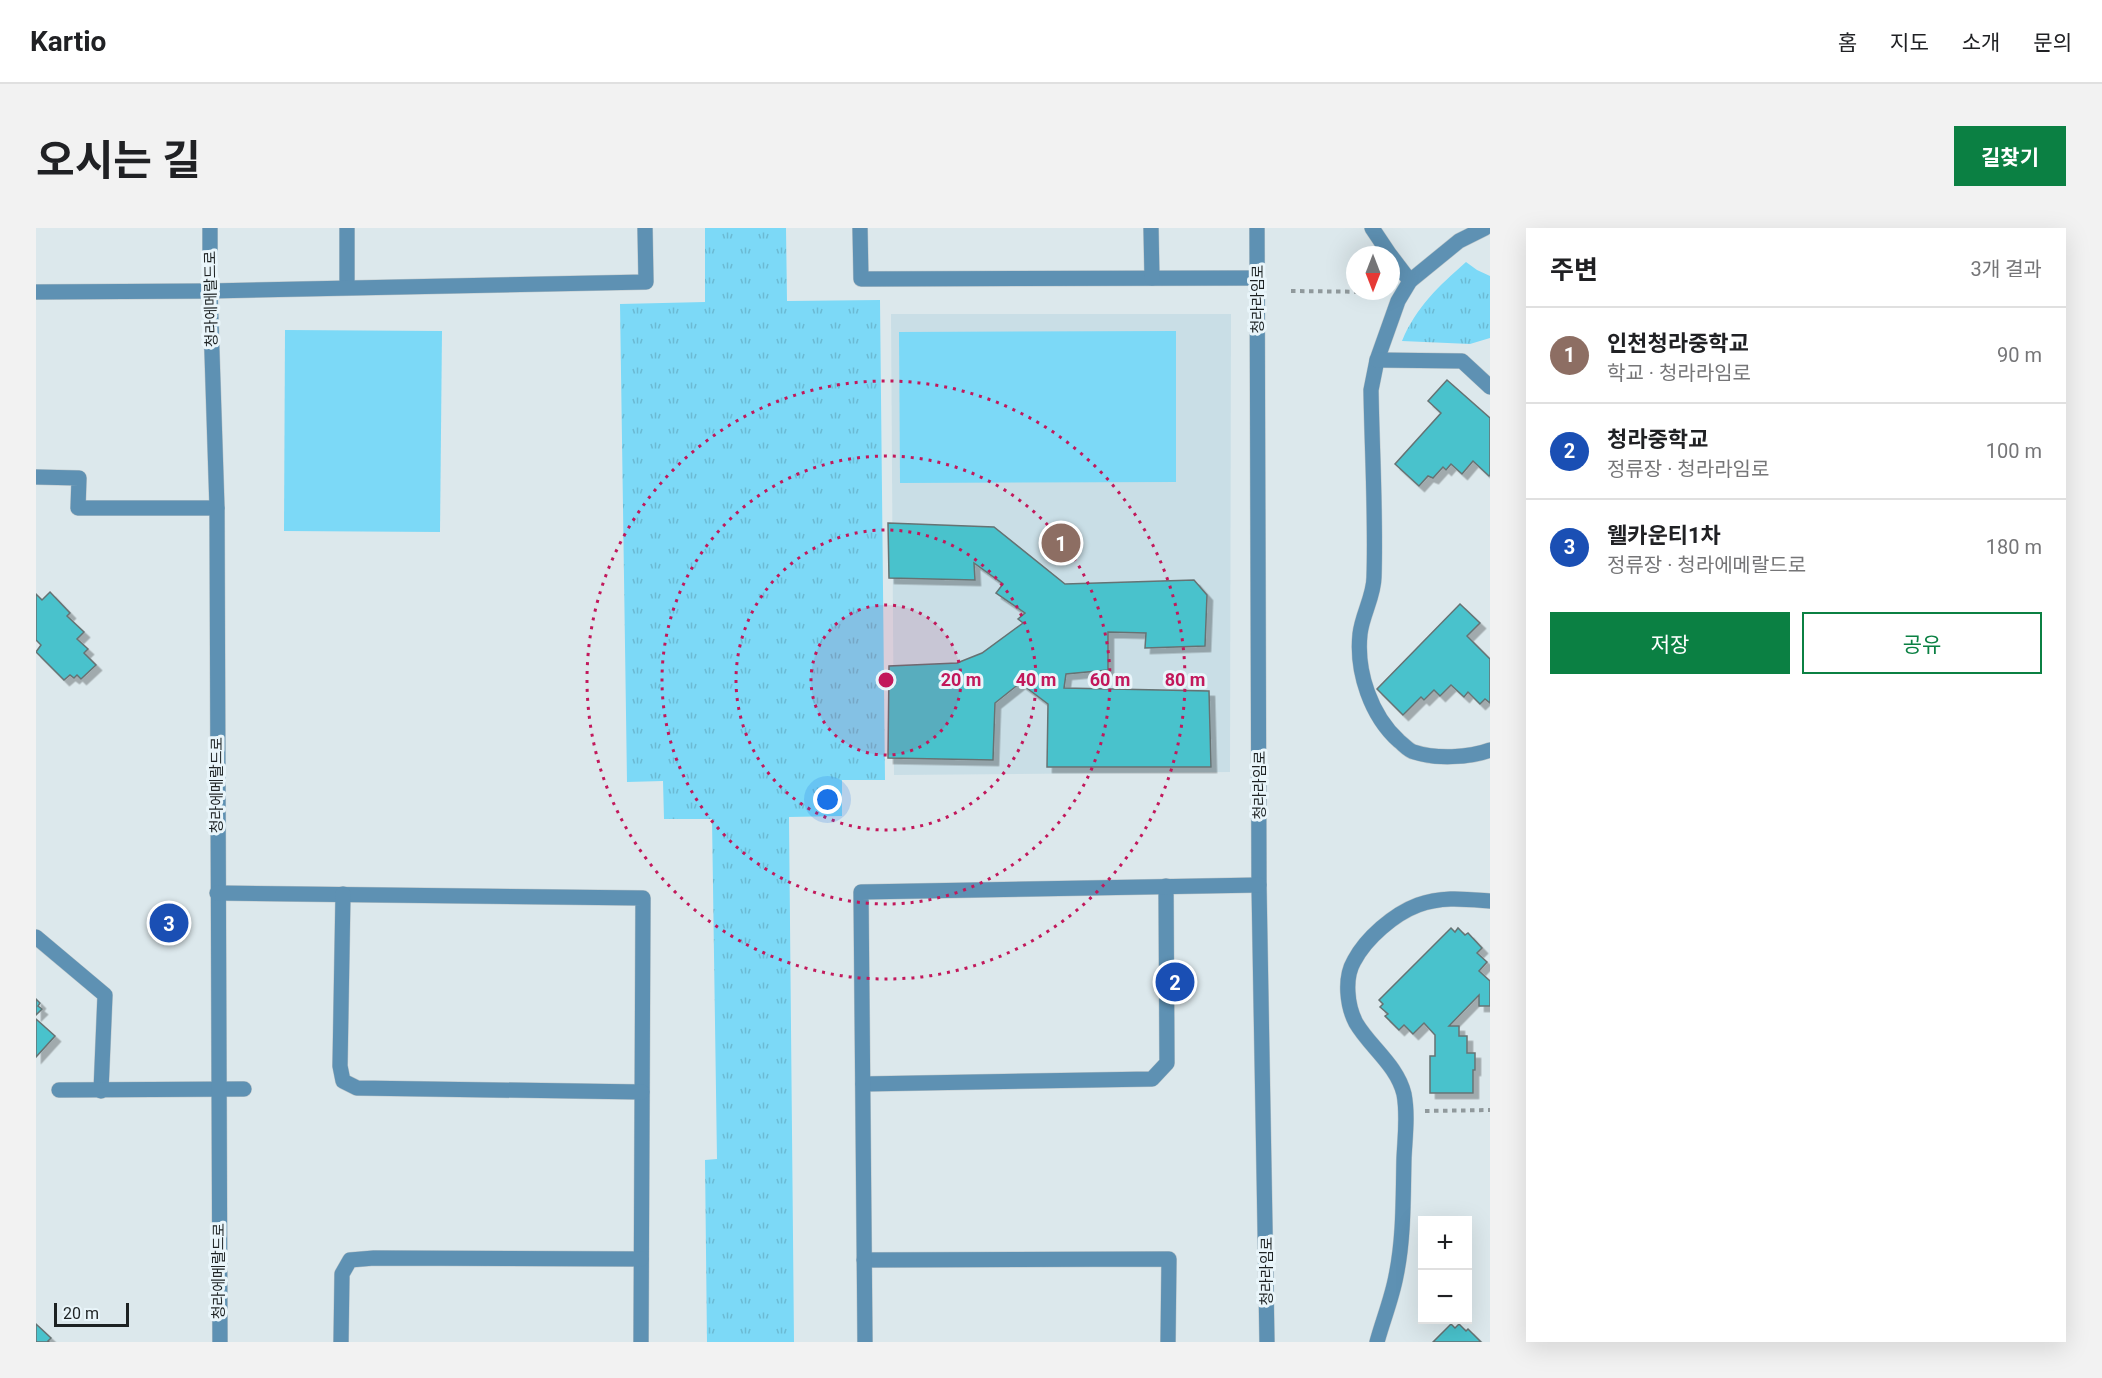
<!DOCTYPE html>
<html lang="ko">
<meta charset="utf-8">
<style>
:root{--surface:#fff;--page:#f2f2f2;--text:#202124;--muted:#757577;--line:#e0e0e0;--accent:#0b8043}
body{margin:0;font-family:Roboto,"Noto Sans KR",sans-serif;background:var(--page);color:var(--text)}
.controls{position:absolute;right:18px;bottom:18px;display:grid;overflow:hidden;border-radius:0px;box-shadow:0 6px 24px #0002}
.controls button{width:54px;height:54px;display:grid;place-items:center;padding:0;border:0;border-bottom:2px solid var(--line);background:var(--surface);color:var(--text);font:30px sans-serif}
.compass{position:absolute;left:1310px;top:18px;width:54px;height:54px;border-radius:50%;background:var(--surface);box-shadow:0 6px 24px #0002;rotate:180deg}
.scale{position:absolute;left:18px;bottom:15px;width:75px;box-sizing:border-box;padding-left:6px;border:3px solid #1d2223;border-top:0;font-size:16px;line-height:21px;white-space:nowrap;color:#1d2223;-webkit-text-stroke:4px #e9f5fa;paint-order:stroke}
.you{position:absolute;left:792px;top:572px;width:21px;height:21px;margin:-15px;border:4px solid #fff;border-radius:50%;background:#1a73e8;box-shadow:0 0 0 9px #1a73e833}
.badge{display:grid;place-items:center;width:39px;height:39px;border-radius:50%;background:var(--accent);color:#fff;font-size:20px;font-weight:700}
.pin{position:absolute;translate:-50% -50%;border:3px solid #fff;box-shadow:0 2px 6px #0006}
.list{margin:0;padding:0;list-style:none}
h2{display:flex;justify-content:space-between;align-items:center;height:78px;margin:0;padding:0 24px;font-size:26px}
h2 small{font-size:20px;font-weight:400;color:var(--muted)}
.list li{display:grid;grid-template-columns:39px 1fr auto;gap:18px;align-items:center;box-sizing:border-box;height:96px;padding:0 24px;border-top:2px solid var(--line)}
.list b{display:block;font-size:22px;white-space:nowrap}
.list p{margin:0;font-size:20px;white-space:nowrap;color:var(--muted)}
.list em{font-size:20px;font-style:normal;color:var(--muted)}
.actions{display:flex;gap:12px;padding:18px 24px}
.actions a{flex:1;padding:14px 0;border:2px solid var(--accent);border-radius:0px;text-align:center;font-size:21px;color:var(--accent)}
.actions .main{background:var(--accent);color:#fff}
.map{position:relative;flex:none;width:1454px;height:1114px;overflow:hidden;border-radius:0px}
header{display:flex;align-items:center;gap:36px;box-sizing:border-box;height:84px;padding:0 30px;background:var(--surface);border-bottom:2px solid var(--line)}
header strong{font-size:28px}
nav{display:flex;gap:33px;margin-inline-start:auto;font-size:21px}
.intro{display:flex;align-items:center;justify-content:space-between;box-sizing:border-box;height:144px;padding:0 36px}
h1{margin:0;font-size:42px}
.button{padding:15px 27px;border-radius:0px;background:var(--accent);color:#fff;font-size:21px;font-weight:700}
main{display:flex;gap:36px;padding:0 36px}
aside{flex:1;background:var(--surface);border-radius:0px;box-shadow:0 6px 24px #0002}
.map>svg:first-child{display:block}
</style>
<header>
<strong>Kartio</strong>
<nav><a>홈</a><a>지도</a><a>소개</a><a>문의</a></nav>
</header>
<div class="intro"><h1>오시는 길</h1><a class="button">길찾기</a></div>
<main>
<div class="map">
<svg width="1454" height="1114" viewBox="0 0 1454 1114">
<defs>
<pattern id="park-tufts" width="24" height="20" patternUnits="userSpaceOnUse" patternTransform="scale(1.5)"><rect width="24" height="20" fill="#7cd9f7"/><path d="M3 7l-1-3M5 7V3M7 7l1-3M15 17l-1-3M17 17v-4M19 17l1-3" fill="none" stroke="#6bbad3"/></pattern>
<filter id="shadow"><feDropShadow dx="5.5" dy="5.5" stdDeviation="0" flood-color="#0004"/></filter>
</defs>
<rect width="100%" height="100%" fill="#dce8ec"/>
<path fill="#c9dee6" d="M855 86H1195L1194 544 858 547Z"/>
<g fill="url(#park-tufts)">
<path d="M669 0H750L751 73 844 72 849 552H806V588L753 589 758 1114H671L669 932 681 931 676 591H628L627 553 591 554 584 76 669 74Z"/>
<path d="M1430 34 1441 42 1454 48V110L1434 116 1366 113C1380 79 1403 58 1430 34Z"/>
</g>
<g fill="#7cd9f7">
<path d="M249 102 406 103 404 304 248 303Z"/>
<path d="M1140 103V254L864 255 863 104Z"/>
</g>
<g fill="#48c2cc" stroke="#667273" stroke-width="1.5" filter="url(#shadow)">
<path d="M1411 152 1454 190V247L1453 248 1437 233 1426 246 1415 236 1410 242 1407 239 1397 250 1392 248 1383 258 1359 236 1405 185 1392 173Z"/>
<path d="M852 295 958 299 1029 356 1158 352 1171 367 1169 418 1109 420 1110 405 1072 404V442L1030 446 1028 460 1173 463 1175 539H1011L1012 476 984 455 959 475 957 532 852 530 853 438 921 435 946 425 987 395 982 391 989 385 960 365 967 356 938 335 939 352 853 350Z"/>
<path d="M14 364 34 385 31 388 48 404 41 411 52 421 48 425 60 437 45 451 41 447 38 450 34 447 28 452 0 424 5 417 0 412V366L6 372Z"/>
<path d="M1424 376 1444 395 1431 408 1454 431V475L1449 471 1444 476 1432 464 1428 469 1415 457 1404 468 1398 462 1388 472 1385 469 1367 487 1341 461Z"/>
<path d="M1415 700 1419 704 1422 700 1429 707 1432 705 1446 720 1441 725 1451 734 1443 743 1454 753V778H1443V767L1413 798H1423V808H1431V825H1439V842H1437V865H1394V828H1399V807L1388 795 1377 806 1368 797 1363 802 1349 788 1352 786 1344 779 1347 776 1343 772Z"/>
<path d="M0 771 4 775 2 778 6 781 0 787Z"/>
<path d="M0 791 19 808 0 829Z"/>
<path d="M0 1096 15 1110 12 1113 13 1114H0Z"/>
<path d="M1415 1096 1419 1100 1423 1096 1430 1103 1432 1101 1445 1114H1397Z"/>
</g>
<g fill="none" stroke-linecap="round" stroke-linejoin="round">
<g stroke="#bac4c8" stroke-width="16">
<g id="service">
<path d="M1336 0 1354 27"/>
<path d="M1449 0 1423 13 1374 53 1362 73 1341 132 1335 162C1336 224 1340 287 1338 349 1338 368 1326 387 1324 406 1320 444 1335 488 1363 513 1368 517 1373 523 1378 524 1399 531 1433 530 1454 522"/>
<path d="M1355 28 1374 53"/>
<path d="M0 64 174 63"/>
<path d="M1341 132 1426 133 1454 159"/>
<path d="M0 249 43 250 42 280H181"/>
<path d="M0 709 69 767 65 863"/>
<path d="M23 862 208 861"/>
<path d="M1341 1114C1347 1092 1356 1070 1360 1048 1368 1010 1367 969 1368 930 1369 909 1372 887 1368 866 1361 837 1334 819 1320 795 1311 778 1308 750 1318 733 1330 710 1358 686 1382 677 1406 668 1429 671 1454 673"/>
</g>
</g>
<g stroke="#bac4c8" stroke-width="16">
<g id="minor">
<path d="M174 0V63L181 280 184 1114"/>
<path d="M311 0V59"/>
<path d="M824 0 825 51 1221 50"/>
<path d="M1115 0 1116 50"/>
<path d="M1221 0 1223 657 1231 1114"/>
<path d="M174 63 610 54 609 0"/>
<path d="M181 665 607 670 605 1114"/>
<path d="M307 666 304 838 307 853 321 860 606 864"/>
<path d="M827 856 1116 851 1131 835 1130 658"/>
<path d="M828 1032 1133 1031 1132 1114"/>
<path d="M305 1114 306 1046 314 1032 338 1030 605 1031"/>
<path d="M829 1114 825 664 1223 657"/>
</g>
</g>
<g stroke="#90999c" stroke-width="4" stroke-dasharray="4.5 4.5" stroke-linecap="butt">
<path d="M1255 63 1346 64"/>
<path d="M1389 883 1454 882"/>
</g>
<use href="#service" stroke="#5e91b3" stroke-width="15"/>
<use href="#minor" stroke="#5e91b3" stroke-width="15"/>
</g>
<circle cx="850" cy="452" r="75" fill="#c2185b" fill-opacity=".12"/>
<g fill="none" stroke="#c2185b" stroke-width="3" stroke-dasharray="3 6">
<circle cx="850" cy="452" r="75"/>
<circle cx="850" cy="452" r="150"/>
<circle cx="850" cy="452" r="224"/>
<circle cx="850" cy="452" r="299"/>
</g>
<g text-anchor="middle" stroke-width="6" stroke-linejoin="round" paint-order="stroke">
<g font-size="15" fill="#1d2223" stroke="#e9f5fa">
<text transform="translate(175 71) rotate(-91)" y="5">청라에메랄드로</text>
<text transform="translate(1222 71) rotate(-90)" y="5">청라라임로</text>
<text transform="translate(181 557) rotate(-90)" y="5">청라에메랄드로</text>
<text transform="translate(1224 557) rotate(-90)" y="5">청라라임로</text>
<text transform="translate(183 1043) rotate(-90)" y="5">청라에메랄드로</text>
<text transform="translate(1231 1043) rotate(-90)" y="5">청라라임로</text>
</g>
</g>
<circle cx="850" cy="452" r="9" fill="#c2185b" stroke="#e9f5fa" stroke-width="3"/>
<g font-size="18" text-anchor="middle" font-weight="bold" fill="#c2185b" stroke="#e9f5fa" stroke-width="6" stroke-linejoin="round" paint-order="stroke">
<text x="925" y="458">20 m</text>
<text x="1000" y="458">40 m</text>
<text x="1074" y="458">60 m</text>
<text x="1149" y="458">80 m</text>
</g>
</svg>
<div class="controls">
<button>+</button>
<button>−</button>
</div>
<svg class="compass" viewBox="-18 -18 36 36"><path d="M0-13l5 13h-10z" fill="#e53935"/><path d="M0 13l5-13h-10z" fill="#757577"/></svg>
<div class="scale">20 m</div>
<div class="you"></div>
<div class="pin badge" style="left:1025px;top:315px;background:#8d6e63">1</div>
<div class="pin badge" style="left:1139px;top:754px;background:#1a4fb4">2</div>
<div class="pin badge" style="left:133px;top:695px;background:#1a4fb4">3</div>
</div>
<aside>
<h2>주변<small>3개 결과</small></h2>
<ul class="list">
<li><span class="badge" style="background:#8d6e63">1</span><div><b>인천청라중학교</b><p>학교 · 청라라임로</p></div><em>90 m</em></li>
<li><span class="badge" style="background:#1a4fb4">2</span><div><b>청라중학교</b><p>정류장 · 청라라임로</p></div><em>100 m</em></li>
<li><span class="badge" style="background:#1a4fb4">3</span><div><b>웰카운티1차</b><p>정류장 · 청라에메랄드로</p></div><em>180 m</em></li>
</ul>
<div class="actions"><a class="main">저장</a><a>공유</a></div>
</aside>
</main>
